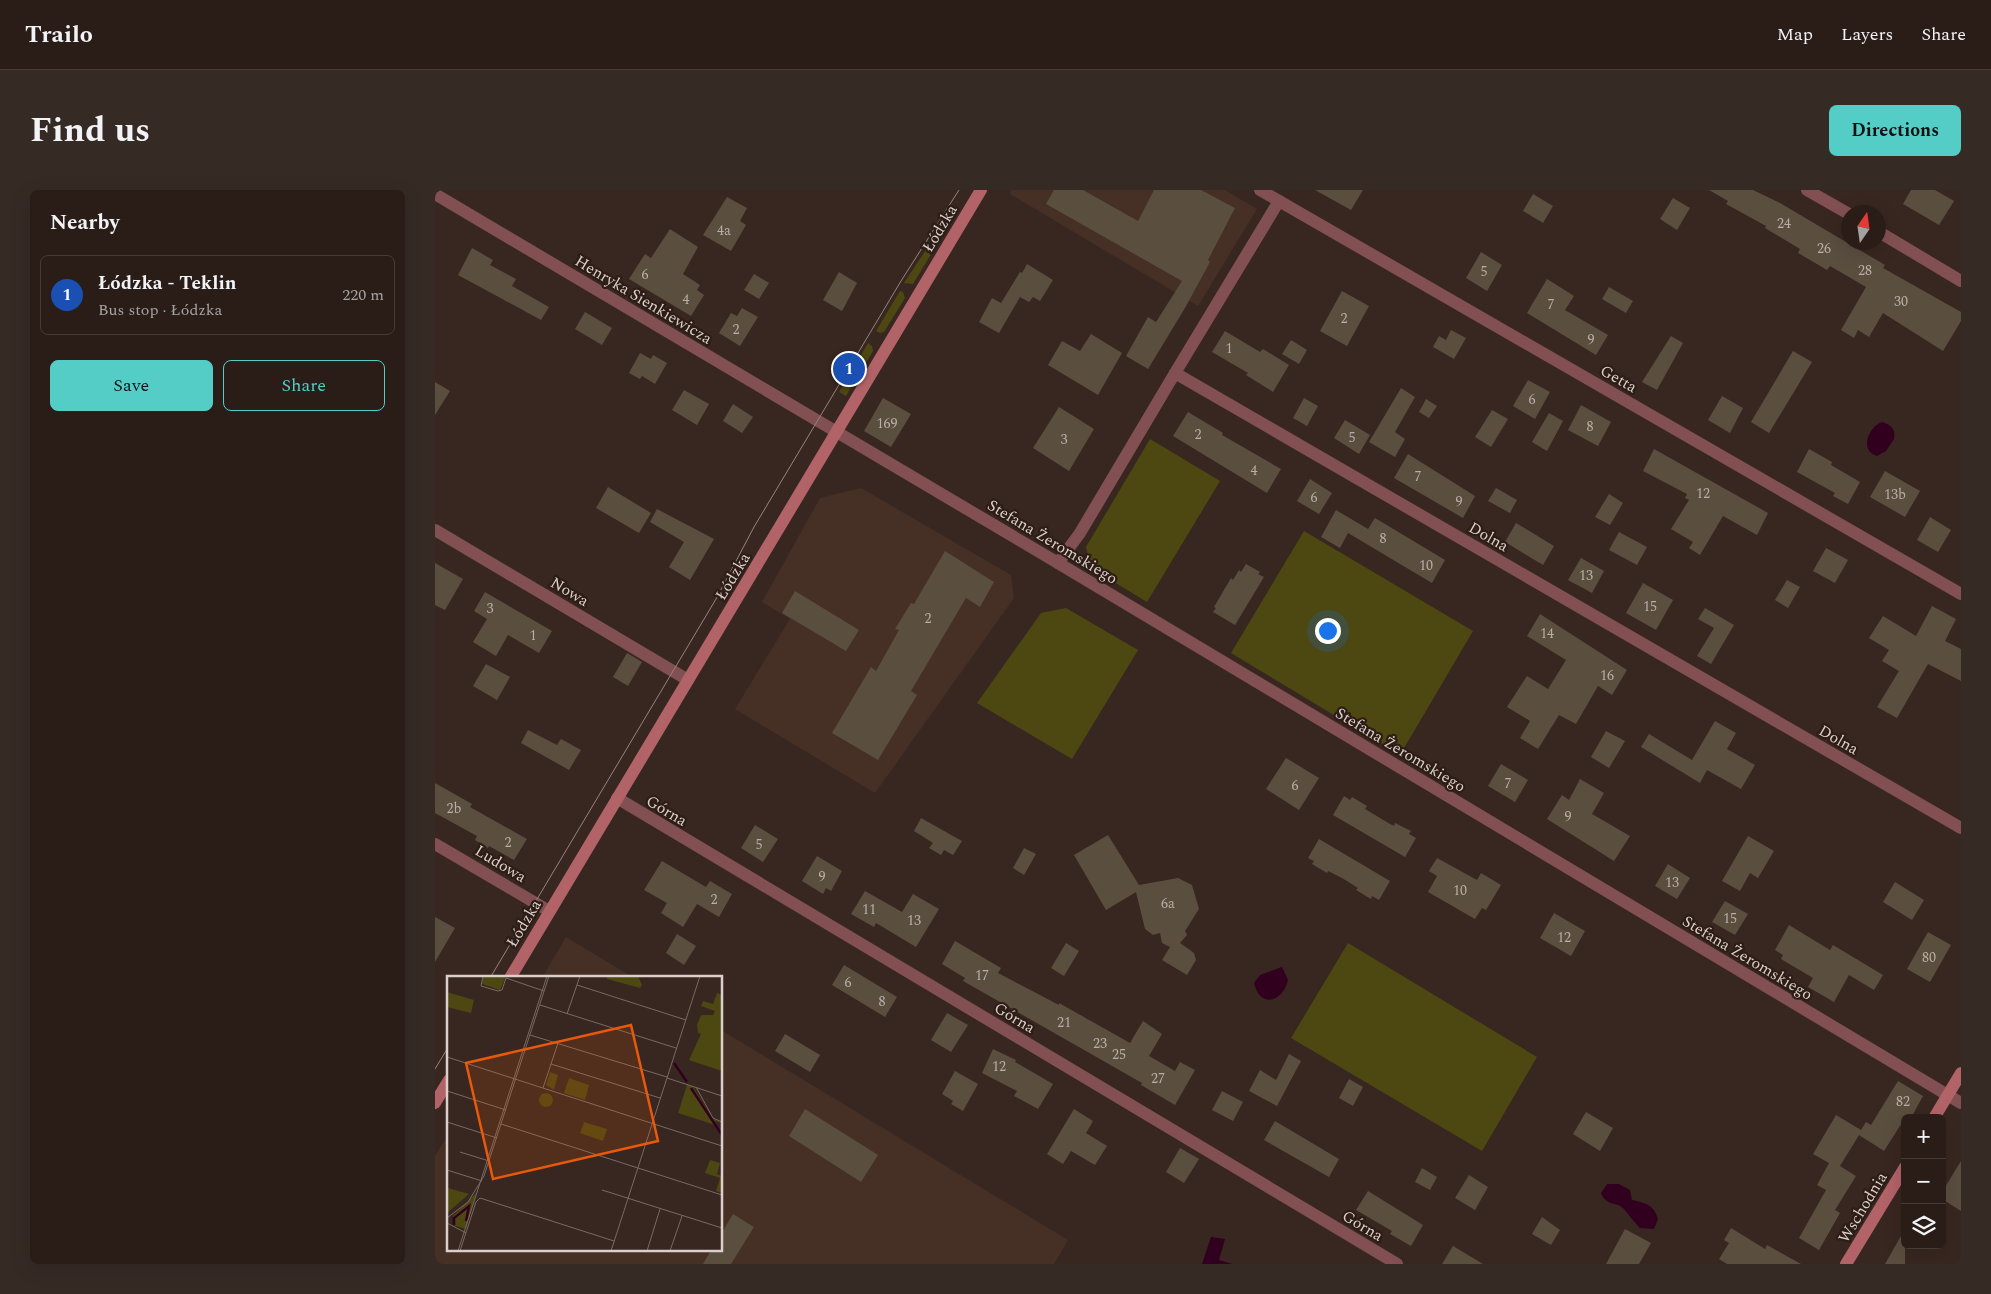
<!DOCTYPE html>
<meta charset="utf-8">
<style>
:root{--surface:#2a1d18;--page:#362a25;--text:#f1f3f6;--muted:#a5a2a2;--line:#463b37;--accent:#54cdc6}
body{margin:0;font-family:Spectral,serif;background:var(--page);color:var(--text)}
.controls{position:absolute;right:15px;bottom:15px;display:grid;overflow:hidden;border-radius:8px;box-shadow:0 5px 20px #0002}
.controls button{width:45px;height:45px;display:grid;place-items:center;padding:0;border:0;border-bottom:1px solid var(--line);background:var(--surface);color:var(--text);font:25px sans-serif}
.compass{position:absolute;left:1406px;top:15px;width:45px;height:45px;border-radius:50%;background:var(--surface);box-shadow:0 5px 20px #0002;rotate:13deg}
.you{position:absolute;left:892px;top:440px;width:18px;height:18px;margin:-12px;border:4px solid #fff;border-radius:50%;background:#1a73e8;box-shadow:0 0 0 8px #1a73e833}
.badge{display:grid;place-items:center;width:32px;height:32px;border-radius:50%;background:var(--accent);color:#fff;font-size:16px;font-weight:700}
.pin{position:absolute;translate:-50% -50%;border:2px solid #fff;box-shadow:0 1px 5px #0006}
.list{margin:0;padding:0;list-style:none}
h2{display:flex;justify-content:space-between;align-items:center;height:65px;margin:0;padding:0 20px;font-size:21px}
h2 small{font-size:16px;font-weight:400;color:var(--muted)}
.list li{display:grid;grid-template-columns:32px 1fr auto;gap:15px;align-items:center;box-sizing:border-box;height:80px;margin:0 10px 10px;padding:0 10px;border:1px solid var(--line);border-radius:8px}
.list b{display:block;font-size:19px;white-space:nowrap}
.list p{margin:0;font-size:16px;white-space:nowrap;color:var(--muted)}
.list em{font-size:16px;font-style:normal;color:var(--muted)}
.actions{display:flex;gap:10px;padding:15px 20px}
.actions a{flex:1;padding:11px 0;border:1px solid var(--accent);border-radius:8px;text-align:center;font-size:18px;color:var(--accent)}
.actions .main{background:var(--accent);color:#111}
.icon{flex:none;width:28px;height:28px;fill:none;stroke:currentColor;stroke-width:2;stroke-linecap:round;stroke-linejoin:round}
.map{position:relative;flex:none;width:1526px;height:1074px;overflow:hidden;border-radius:8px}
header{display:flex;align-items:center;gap:30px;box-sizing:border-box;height:70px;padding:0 25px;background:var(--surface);border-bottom:1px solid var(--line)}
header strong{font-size:24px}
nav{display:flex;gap:28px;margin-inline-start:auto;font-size:18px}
.intro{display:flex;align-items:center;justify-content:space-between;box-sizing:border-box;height:120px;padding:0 30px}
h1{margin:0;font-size:35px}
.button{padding:12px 22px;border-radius:8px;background:var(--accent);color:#111;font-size:18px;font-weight:700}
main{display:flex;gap:30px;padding:0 30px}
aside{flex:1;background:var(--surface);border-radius:8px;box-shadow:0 5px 20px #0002}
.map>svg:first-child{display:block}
</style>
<header>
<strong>Trailo</strong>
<nav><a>Map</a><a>Layers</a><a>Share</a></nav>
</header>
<div class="intro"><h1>Find us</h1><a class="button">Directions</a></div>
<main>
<aside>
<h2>Nearby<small></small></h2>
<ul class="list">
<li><span class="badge" style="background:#1a4fb4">1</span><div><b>Łódzka - Teklin</b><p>Bus stop · Łódzka</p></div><em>220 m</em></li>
</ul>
<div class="actions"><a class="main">Save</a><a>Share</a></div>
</aside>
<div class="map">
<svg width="1526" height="1074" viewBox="0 0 1526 1074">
<rect width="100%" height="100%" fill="#382720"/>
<g fill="#462f25">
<path d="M577 0H790L822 19 763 116 575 4Z"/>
<path d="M426 298 576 385 579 408 440 603 300 519 355 429 327 412 385 308Z"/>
<path d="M131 747 199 788H107Z"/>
<path d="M286 840 633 1050 619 1074H0V966L14 943V1060H286Z"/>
</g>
<g fill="#4d4712">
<path d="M498 49 501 56 478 94 469 93Z"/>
<path d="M465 101 468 102 470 108 449 142 445 143 441 141Z"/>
<path d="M433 153 437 156 438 161 411 206 404 202Z"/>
<path d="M715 249 785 291 712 412 656 378 651 357Z"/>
<path d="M869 341 1038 441 965 565 796 463Z"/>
<path d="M631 418 703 460 637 569 542 513 606 423Z"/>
<path d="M913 753 1102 867 1047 961 856 848Z"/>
</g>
<g fill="#30001e">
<path d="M1447 232C1456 235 1461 239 1459 249L1451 261 1442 266C1424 261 1433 237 1447 232Z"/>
<path d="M847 777 853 790C848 812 825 819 819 793L825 785Z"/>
<path d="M1172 994H1184L1195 1000 1197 1010C1211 1013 1219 1015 1223 1029L1219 1039 1205 1038C1199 1032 1194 1025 1189 1019 1181 1011 1172 1017 1166 1003Z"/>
<path d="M776 1047 790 1049 784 1070 797 1074H767Z"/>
</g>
<g fill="#5a4e3f">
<path d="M619 0H648L703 31 719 0H766L800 18 773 70 775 72 750 118 713 179 691 166 713 127 721 132 747 91 611 14Z"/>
<path d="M880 0H928L916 20Z"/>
<path d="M1274 0H1318L1345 13 1450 75 1448 78 1526 122V131L1508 161 1448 123 1434 147 1423 140 1419 148 1406 140 1431 97 1395 76 1392 80 1363 63 1365 59 1330 38 1331 36 1291 14 1293 11Z"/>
<path d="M1476 0H1500L1519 11 1504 35 1468 14Z"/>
<path d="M1098 4 1118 16 1108 33 1088 21Z"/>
<path d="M292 7 312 18 305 31 311 35 296 61 268 45Z"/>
<path d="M1238 8 1255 18 1242 40 1225 29Z"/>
<path d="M235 39 263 57 248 84 265 95 262 100 269 105 256 126 194 89 210 64 216 68Z"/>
<path d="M37 58 58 70 55 75 81 89 77 96 114 117 106 130 23 85Z"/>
<path d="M1046 62 1067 75 1052 101 1031 88Z"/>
<path d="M592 74 618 90 605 111 598 107 594 112 585 107 564 143 544 132 557 108 566 113 585 82 587 83Z"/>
<path d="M404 82 422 93 407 121 388 110Z"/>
<path d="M319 84 334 93 324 109 309 100Z"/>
<path d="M1112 89 1139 106 1130 120 1173 145 1161 165 1092 123Z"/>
<path d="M1174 97 1198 111 1191 123 1167 109Z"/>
<path d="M907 101 934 116 912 156 885 141Z"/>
<path d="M307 118 323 127 305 156 284 143 296 123 302 126Z"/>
<path d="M150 122 177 138 167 155 140 139Z"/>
<path d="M1016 140 1031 148 1019 169 998 157 1004 146 1011 150Z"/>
<path d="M790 141 825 162 828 159 854 175 838 202 811 185 813 183 777 162Z"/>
<path d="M656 144 687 163 663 205 613 175 627 151 645 161Z"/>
<path d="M1236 146 1248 153 1222 200 1207 192Z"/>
<path d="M856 150 872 160 864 174 847 164Z"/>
<path d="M1358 161 1377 172 1334 243 1316 232Z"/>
<path d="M205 163 216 169 218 165 232 173 220 194 207 186 205 189 194 183Z"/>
<path d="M1093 190 1115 202 1100 229 1078 216Z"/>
<path d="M0 192 15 201 0 225Z"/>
<path d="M966 198 980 207 960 242 970 249 960 267 934 252Z"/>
<path d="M249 200 274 214 262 235 237 220Z"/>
<path d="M1287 206 1308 218 1295 243 1273 230Z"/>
<path d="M448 208 476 224 456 257 429 241Z"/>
<path d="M869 208 883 216 872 236 858 228Z"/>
<path d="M991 209 1002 216 994 228 984 222Z"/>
<path d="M298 214 318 227 307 243 288 231Z"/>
<path d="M1146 215 1176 232 1163 256 1133 240Z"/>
<path d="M624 217 659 239 634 281 598 258Z"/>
<path d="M1057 220 1073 229 1056 257 1040 247Z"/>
<path d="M753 222 788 243 787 245 846 279 832 303 738 246Z"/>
<path d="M1114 223 1128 231 1112 261 1097 252Z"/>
<path d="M910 230 935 245 924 264 899 248Z"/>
<path d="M1219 259 1333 323 1322 345 1288 326 1265 365 1254 358 1258 352 1236 339 1254 310 1250 308 1252 304 1208 281Z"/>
<path d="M1374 259 1397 272 1396 275 1425 292 1413 314 1398 306 1400 303 1362 282Z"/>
<path d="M973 264 1040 306 1028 328 959 288Z"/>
<path d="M1450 281 1485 301 1470 327 1435 307Z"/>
<path d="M875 289 897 303 884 324 862 311Z"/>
<path d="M173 297 216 323 204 343 161 318Z"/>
<path d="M1061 298 1082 310 1075 323 1053 311Z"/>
<path d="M1174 304 1188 313 1175 335 1160 327Z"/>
<path d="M222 319 279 349 255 390 234 377 249 352 215 332Z"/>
<path d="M901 320 933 339 940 328 1010 370 997 393 913 343 905 358 886 347Z"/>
<path d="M1495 327 1516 340 1503 362 1482 350Z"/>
<path d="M1081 333 1119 356 1108 375 1070 352Z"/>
<path d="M1184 342 1212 357 1202 375 1174 360Z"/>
<path d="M1391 358 1413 370 1400 393 1378 381Z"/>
<path d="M510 361 559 392 545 417 531 408 476 501 482 505 443 570 397 543 436 477 441 481 464 440 460 439 476 413 479 414Z"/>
<path d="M1146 368 1169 381 1157 403 1133 390Z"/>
<path d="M0 373 28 389 10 420 0 415Z"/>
<path d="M811 374 825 382 823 384 829 387 800 435 778 422 781 418 779 417 796 388 798 390 804 380 806 382Z"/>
<path d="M1352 390 1365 397 1353 418 1340 410Z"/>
<path d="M1208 393 1238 410 1221 440 1191 423Z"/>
<path d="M360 401 424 440 411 461 347 423Z"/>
<path d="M50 402 117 441 104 463 73 445 61 466 38 452 52 429 39 421Z"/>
<path d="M1497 416 1521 429 1510 451 1526 459V491L1493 474 1462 528 1442 517 1464 481 1447 471 1454 460 1434 448 1448 426 1481 446Z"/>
<path d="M1270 418 1299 435 1276 474 1262 466 1279 438 1263 429Z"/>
<path d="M1105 424 1192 480 1177 505 1163 496 1141 534 1124 525 1103 559 1085 548 1095 531 1072 517 1092 486 1113 499 1131 470 1092 446Z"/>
<path d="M192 463 207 472 193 496 178 487Z"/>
<path d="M51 474 75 487 62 510 38 496Z"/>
<path d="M1280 531 1301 543 1292 559 1320 575 1306 599 1272 580 1265 593 1206 557 1214 544 1257 570Z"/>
<path d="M93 540 122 555 126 549 146 560 134 580 86 553Z"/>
<path d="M1171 541 1190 551 1174 578 1156 567Z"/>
<path d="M851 568 884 588 864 620 831 599Z"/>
<path d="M1066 574 1093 590 1080 612 1053 596Z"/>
<path d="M1145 589 1169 603 1157 624 1195 646 1179 671 1112 629 1127 605 1134 610Z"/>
<path d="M0 593 37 614 35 617 92 649 79 670 54 656 53 658 40 650 42 646 0 623Z"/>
<path d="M909 606 915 610 917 607 932 616 930 619 955 634 959 636 960 633 976 641 974 644 981 648 970 667 898 625Z"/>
<path d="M486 628 527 651 518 665 509 660 506 665 494 658 498 653 479 641Z"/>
<path d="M320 635 343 649 328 672 306 658Z"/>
<path d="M673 645 704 695 743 688 757 695 764 719 750 741 752 745 745 753 759 763 761 770 752 785 727 770 735 757 727 753 725 743 718 745 710 739 701 702 671 720 639 665Z"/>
<path d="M1313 646 1339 661 1323 688 1315 683 1305 701 1287 691Z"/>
<path d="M884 649 955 691 944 710 937 706 936 709 921 700 923 698 907 688 893 681 892 683 877 674 879 671 873 668Z"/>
<path d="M589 658 601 664 589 685 578 678Z"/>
<path d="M382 666 407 681 396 701 391 698 388 704 367 691Z"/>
<path d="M1002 668 1042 690 1046 683 1066 695 1051 720 1047 718 1040 729 993 702 1002 686 994 681Z"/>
<path d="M227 671 271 697 275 691 297 704 284 727 262 714 248 737 226 723 232 713 209 700Z"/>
<path d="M1233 674 1255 688 1242 709 1220 696Z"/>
<path d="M1460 692 1489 710 1477 730 1448 712Z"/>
<path d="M430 701 467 722 478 704 504 719 481 757 441 733 439 737 416 724Z"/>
<path d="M1290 711 1313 724 1300 745 1277 732Z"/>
<path d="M1119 723 1150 741 1136 766 1105 748Z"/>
<path d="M0 727 20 738 0 772Z"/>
<path d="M1354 735 1395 760 1398 755 1448 785 1439 800 1414 785 1399 812 1373 797 1378 788 1346 769 1348 765 1340 760Z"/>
<path d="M1493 742 1516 755 1495 792 1472 779Z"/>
<path d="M242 744 261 756 249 775 231 763Z"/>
<path d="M520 751 566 778 563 783 624 815V813L695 853 708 831 727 844 714 866 740 881 745 872 760 880 740 915 706 895 707 893 528 791 530 788 507 774Z"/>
<path d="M631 753 644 761 629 786 616 778Z"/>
<path d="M409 775 462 807 450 827 397 795Z"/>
<path d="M512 823 533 835 516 862 496 850Z"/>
<path d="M350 844 385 865 375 882 340 861Z"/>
<path d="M558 859 581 870 580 872 618 894 603 919 579 906 582 901 547 883Z"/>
<path d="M854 864 866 871 842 916 814 901 825 880 841 890Z"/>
<path d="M520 881 543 894 528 921 516 914 518 911 507 904Z"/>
<path d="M914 889 928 897 918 916 904 908Z"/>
<path d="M1463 891 1488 906 1476 928H1470L1449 961 1424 945 1405 976 1421 986 1400 1020 1405 1023 1384 1060 1364 1048 1391 1000 1382 995 1394 973 1378 964 1401 925 1426 940 1431 932 1436 935Z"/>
<path d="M787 901 808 912 798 931 777 920Z"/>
<path d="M370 919 443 965 426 992 354 946Z"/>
<path d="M639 919 658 931 651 943 672 956 660 975 636 961 628 974 612 964Z"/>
<path d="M1151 922 1178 938 1165 961 1138 944Z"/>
<path d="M840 931 904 969 894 987 829 950Z"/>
<path d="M745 958 764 969 749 993 731 982Z"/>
<path d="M1526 971V1021L1507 1009V1002Z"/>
<path d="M987 978 1002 987 995 1000 980 992Z"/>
<path d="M1034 985 1053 997 1040 1020 1020 1008Z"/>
<path d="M933 1001 988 1035 976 1056 955 1044 957 1041 921 1020Z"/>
<path d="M298 1024 319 1037 296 1074H268L276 1060H286V1044Z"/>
<path d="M1107 1027 1125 1040 1116 1055 1097 1044Z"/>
<path d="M1296 1038 1330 1059 1332 1055 1366 1074H1292L1284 1069 1294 1053 1289 1050Z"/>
<path d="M1190 1039 1216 1053 1204 1074H1171Z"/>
<path d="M1470 1039V1074H1450Z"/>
<path d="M1018 1056 1048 1074H1007Z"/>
</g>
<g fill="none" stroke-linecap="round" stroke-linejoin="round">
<g stroke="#825053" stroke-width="12">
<path d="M825 0 1526 404"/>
<path d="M1372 0 1414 24"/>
<path d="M0 4 623 373 1526 913"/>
<path d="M844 11 740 183 1526 638"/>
<path d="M1444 42 1526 91"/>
<path d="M0 340 253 490"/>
<path d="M623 373 645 343 740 183"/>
<path d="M182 608 962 1074"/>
<path d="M0 654 114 721"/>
</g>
<g stroke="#b26368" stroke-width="12">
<path d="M75 788 546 0"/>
<path d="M0 913 14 890"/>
<path d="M1499 928 1526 883"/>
<path d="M1411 1074 1470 977"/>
</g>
<g stroke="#92857f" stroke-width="1">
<path d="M55 788 281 409 319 337 466 91 524 0"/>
<path d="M0 879 14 856"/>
</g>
</g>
<g text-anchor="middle" stroke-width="4.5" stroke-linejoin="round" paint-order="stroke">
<g font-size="14" fill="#baafa7">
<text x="1349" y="38">24</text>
<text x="289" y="45">4a</text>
<text x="1389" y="63">26</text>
<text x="1430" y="85">28</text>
<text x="1049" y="86">5</text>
<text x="210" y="89">6</text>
<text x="251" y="114">4</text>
<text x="1466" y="116">30</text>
<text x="1116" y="119">7</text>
<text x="909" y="133">2</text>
<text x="301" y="144">2</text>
<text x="1156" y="154">9</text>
<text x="794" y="163">1</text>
<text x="1097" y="214">6</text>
<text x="452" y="238">169</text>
<text x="1155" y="241">8</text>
<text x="763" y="249">2</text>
<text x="917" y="252">5</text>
<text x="629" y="254">3</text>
<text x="819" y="285">4</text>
<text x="983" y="291">7</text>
<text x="1268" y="308">12</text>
<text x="1460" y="309">13b</text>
<text x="879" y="312">6</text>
<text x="1024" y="316">9</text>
<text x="948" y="353">8</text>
<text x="991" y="380">10</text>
<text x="1151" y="390">13</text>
<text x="1215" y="421">15</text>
<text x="55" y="423">3</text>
<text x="493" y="433">2</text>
<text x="1112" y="448">14</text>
<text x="98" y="450">1</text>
<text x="1172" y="490">16</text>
<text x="1073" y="598">7</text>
<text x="860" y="600">6</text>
<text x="19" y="623">2b</text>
<text x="1133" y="631">9</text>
<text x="73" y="657">2</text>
<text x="324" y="659">5</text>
<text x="387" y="691">9</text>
<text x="1237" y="697">13</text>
<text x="1025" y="705">10</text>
<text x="279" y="714">2</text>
<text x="733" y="718">6a</text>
<text x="434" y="724">11</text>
<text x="1295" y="733">15</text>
<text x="479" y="735">13</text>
<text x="1129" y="752">12</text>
<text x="1494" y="772">80</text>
<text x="547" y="790">17</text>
<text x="413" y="797">6</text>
<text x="447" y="816">8</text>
<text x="629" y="837">21</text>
<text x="665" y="858">23</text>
<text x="684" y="869">25</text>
<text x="564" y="881">12</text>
<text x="723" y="893">27</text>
<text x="1468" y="916">82</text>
</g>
<g font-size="16" fill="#dacfca" stroke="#2d1d16">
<text transform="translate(504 38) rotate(-59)" y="6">Łódzka</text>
<text transform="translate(209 109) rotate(31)" y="6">Henryka Sienkiewicza</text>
<text transform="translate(1184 188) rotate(30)" y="6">Getta</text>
<text transform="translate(1054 346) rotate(30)" y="6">Dolna</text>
<text transform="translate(618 351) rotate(31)" y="6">Stefana Żeromskiego</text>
<text transform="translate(297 386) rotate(-59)" y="6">Łódzka</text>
<text transform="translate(135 401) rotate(31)" y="6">Nowa</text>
<text transform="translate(1404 549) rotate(30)" y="6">Dolna</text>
<text transform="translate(966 559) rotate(31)" y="6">Stefana Żeromskiego</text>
<text transform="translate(232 620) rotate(31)" y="6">Górna</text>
<text transform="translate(66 673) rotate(31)" y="6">Ludowa</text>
<text transform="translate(88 733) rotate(-59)" y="6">Łódzka</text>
<text transform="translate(1313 767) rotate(31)" y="6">Stefana Żeromskiego</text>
<text transform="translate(580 827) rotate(31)" y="6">Górna</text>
<text transform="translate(1427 1017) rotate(-59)" y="6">Wschodnia</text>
<text transform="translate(928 1035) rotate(31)" y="6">Górna</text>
</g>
</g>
<g transform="translate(12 786)">
<rect width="275" height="275" fill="#382720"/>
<path d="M36 0H59L53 14 35 8ZM161 0H191L195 9 193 12 160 3ZM0 16 27 24 24 37 0 31ZM270 17 275 19V95L242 84 254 58 251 57 250 49 254 39H266L268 35 254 30 256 25 266 28ZM103 96 111 99 107 114 99 109ZM122 102 142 109 138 124 117 117ZM240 109 246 111 266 143 275 147 267 145 275 160 268 149 231 137ZM92 124a7 7 0 1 1 14 0a7 7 0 1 1-14 0ZM137 146 160 153 156 165 133 157ZM263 184 273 187 270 198 275 200V217L269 215 273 202 258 197ZM1 212 22 218 0 237V214ZM29 217 19 253 6 249V240Z" fill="#4d4712"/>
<path fill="none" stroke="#30001e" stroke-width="2.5" d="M227 87 240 106M244 112 275 159M7 249V242L22 230 19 245"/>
<path fill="none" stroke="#796a64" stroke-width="1" d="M36 0 34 10 51 15 55 14 59 2 97 15M130 9 239 44M93 29 229 72M120 38 133 0M83 59 220 101M111 67 104 88 213 122M0 81 275 170M220 102 275 120M249 111 266 142 275 146M96 112 104 88M0 115 59 134M0 146 50 162M54 148 275 219M13 176 42 185M0 194 35 205M155 214 275 252M0 242 21 226 37 200 102 0M0 247 19 257M11 275 100 0M13 275 29 226 33 222 167 265M164 275 253 0M200 275 213 233M223 275 235 240"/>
<path fill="#e8590c" fill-opacity="0.15" stroke="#e8590c" stroke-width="2.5" d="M184 49 211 165 46 203 19 87Z"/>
<rect width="275" height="275" fill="none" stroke="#dacfca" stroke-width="2.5"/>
</g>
</svg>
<div class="controls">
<button>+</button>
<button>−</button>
<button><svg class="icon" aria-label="layers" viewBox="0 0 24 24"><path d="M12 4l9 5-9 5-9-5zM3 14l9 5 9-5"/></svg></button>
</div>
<svg class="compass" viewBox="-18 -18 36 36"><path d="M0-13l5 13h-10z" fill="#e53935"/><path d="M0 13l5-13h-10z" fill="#a5a2a2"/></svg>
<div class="you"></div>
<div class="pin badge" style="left:414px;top:179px;background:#1a4fb4">1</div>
</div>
</main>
